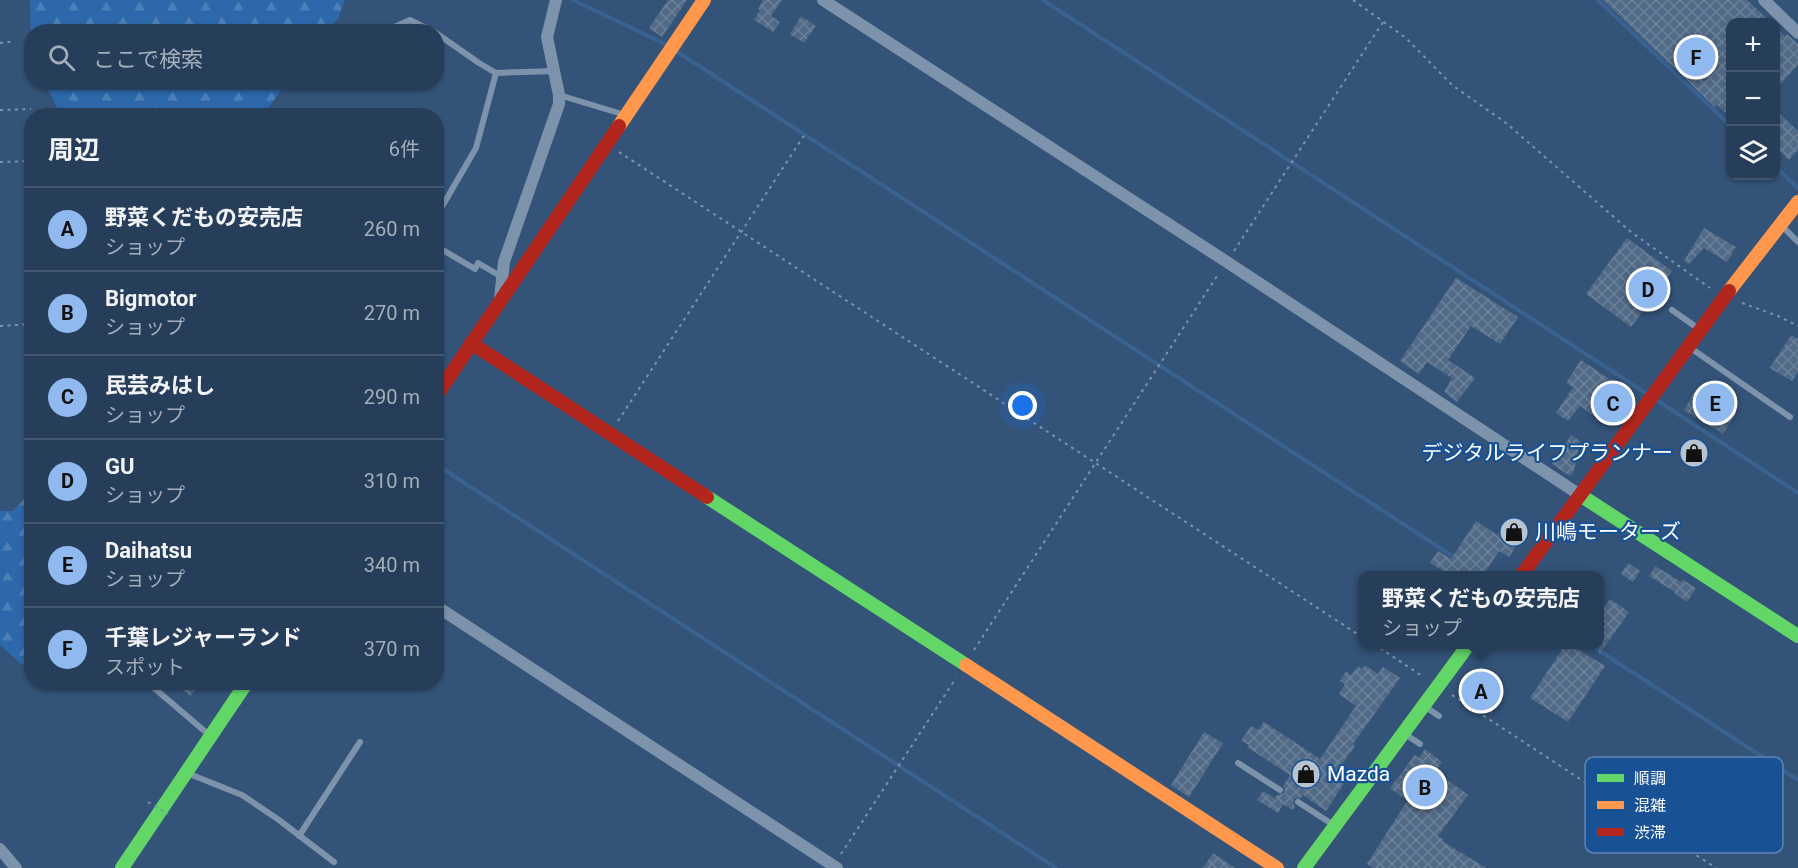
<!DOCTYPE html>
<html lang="ja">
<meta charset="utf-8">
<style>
:root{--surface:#273e5a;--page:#334963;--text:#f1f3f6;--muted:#a4aebb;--line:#435770;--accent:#90b9f0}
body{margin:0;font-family:Roboto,"Noto Sans JP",sans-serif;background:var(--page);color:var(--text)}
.controls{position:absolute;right:18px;top:18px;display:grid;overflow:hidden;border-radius:12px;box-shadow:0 2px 4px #0004}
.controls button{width:54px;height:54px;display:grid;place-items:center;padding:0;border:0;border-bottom:2px solid var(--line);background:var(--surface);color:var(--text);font:30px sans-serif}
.you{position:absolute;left:1023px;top:406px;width:21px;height:21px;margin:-15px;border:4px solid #fff;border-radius:50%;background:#1a73e8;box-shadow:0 0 0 9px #1a73e833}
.badge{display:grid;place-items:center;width:39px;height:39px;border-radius:50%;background:var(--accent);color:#111;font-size:20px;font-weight:700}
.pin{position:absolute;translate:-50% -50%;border:3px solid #fff;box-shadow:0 2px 6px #0006}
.popup{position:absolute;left:1358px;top:571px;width:246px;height:78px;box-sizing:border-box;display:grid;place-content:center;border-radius:12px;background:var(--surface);filter:drop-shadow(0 2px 4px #0005);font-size:20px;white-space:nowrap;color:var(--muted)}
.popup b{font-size:22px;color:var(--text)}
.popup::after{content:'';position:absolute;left:50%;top:100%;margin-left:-12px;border:12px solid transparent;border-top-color:var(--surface)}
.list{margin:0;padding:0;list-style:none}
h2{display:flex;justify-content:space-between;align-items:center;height:78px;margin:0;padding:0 24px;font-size:26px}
h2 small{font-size:20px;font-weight:400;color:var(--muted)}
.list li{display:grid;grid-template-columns:39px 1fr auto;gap:18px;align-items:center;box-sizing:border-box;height:84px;padding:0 24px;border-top:2px solid var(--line)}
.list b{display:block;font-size:22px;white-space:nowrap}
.list p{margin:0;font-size:20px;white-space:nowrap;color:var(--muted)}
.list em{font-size:20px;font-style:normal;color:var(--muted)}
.icon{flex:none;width:33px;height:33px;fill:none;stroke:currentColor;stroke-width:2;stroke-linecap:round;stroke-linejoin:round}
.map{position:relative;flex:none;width:1798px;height:868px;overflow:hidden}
.search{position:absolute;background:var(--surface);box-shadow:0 2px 4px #0004;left:24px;top:24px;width:420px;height:66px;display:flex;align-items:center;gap:15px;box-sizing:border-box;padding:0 21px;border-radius:24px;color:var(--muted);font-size:22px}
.panel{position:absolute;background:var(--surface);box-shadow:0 2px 4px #0004;left:24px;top:108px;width:420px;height:582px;border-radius:24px}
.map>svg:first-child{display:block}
</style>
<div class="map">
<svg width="1798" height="868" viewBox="0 0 1798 868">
<defs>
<pattern id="forest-firs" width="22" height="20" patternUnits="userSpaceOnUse" patternTransform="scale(1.5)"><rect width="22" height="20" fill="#2d68aa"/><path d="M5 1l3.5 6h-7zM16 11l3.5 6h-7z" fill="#4c7fb7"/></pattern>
<pattern id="building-cross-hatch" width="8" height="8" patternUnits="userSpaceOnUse" patternTransform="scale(1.5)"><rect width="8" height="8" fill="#516a87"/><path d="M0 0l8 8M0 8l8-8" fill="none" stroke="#6b8099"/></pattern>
</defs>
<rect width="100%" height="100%" fill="#345378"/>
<g fill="url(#forest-firs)">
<path d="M30 0H345L338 18 327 31 32 32 31 55Z"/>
<path d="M45 83H287L262 116 61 115Z"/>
<path d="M31 492V658L22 665 0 645V511H13Z"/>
</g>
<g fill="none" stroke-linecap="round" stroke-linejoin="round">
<g stroke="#3a6291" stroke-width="4">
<path d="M573 0 667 45"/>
<path d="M1043 0 1644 392"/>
<path d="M1598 0 1730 125"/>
<path d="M676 51 1457 559"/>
<path d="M1776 167 1798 188"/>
<path d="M1658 401 1798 493"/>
<path d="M443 469 1056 868"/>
<path d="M1589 644 1798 780"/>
</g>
</g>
<g fill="url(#building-cross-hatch)">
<path d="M668 0H687L662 37 649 28Z"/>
<path d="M763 0H782L771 16 780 22 773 32 754 20 760 10 758 9Z"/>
<path d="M1603 0H1747L1771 22H1731V118L1717 105 1715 107Z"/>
<path d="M801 16 816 26 804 43 790 34Z"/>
<path d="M1776 27 1785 36 1787 34 1798 44V65L1776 89Z"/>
<path d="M1776 110 1798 131V150L1789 160 1776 147Z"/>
<path d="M1704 228 1736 247 1727 262 1704 248 1689 264 1684 261Z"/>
<path d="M1627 238 1672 271 1631 327 1586 294Z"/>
<path d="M1456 278 1518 317 1500 344 1471 326 1448 360 1475 378 1457 402 1444 392 1452 378 1427 362 1419 374 1400 361Z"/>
<path d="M1791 335 1798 339V372L1792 381 1770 368Z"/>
<path d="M1581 360 1626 390 1610 413 1612 414 1606 424 1580 406 1568 421 1556 413 1573 387 1566 383Z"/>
<path d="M1706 388 1730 403 1727 408 1736 414 1723 434 1684 410 1696 389 1703 393Z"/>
<path d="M1571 435 1580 441 1574 471 1570 476 1552 464Z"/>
<path d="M1476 521 1497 535 1504 523 1523 535 1509 557 1499 551 1483 576H1438L1442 570 1430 563 1438 551 1451 559Z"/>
<path d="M1628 563 1640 571 1633 582 1621 574Z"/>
<path d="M1655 566 1681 582 1683 580 1696 588 1687 602 1674 593 1675 592 1649 576Z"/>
<path d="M1610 599 1629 612 1599 655V614Z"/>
<path d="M1565 645H1571L1605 666 1568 722 1530 698Z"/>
<path d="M1365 665 1378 674 1383 667 1400 678 1353 744 1355 746 1338 770 1348 777 1326 811 1303 795 1301 798 1294 799 1293 802 1295 807 1293 810 1283 804 1278 813 1257 800 1263 791 1279 801 1275 798 1277 795 1284 793 1285 790 1283 786 1290 775 1247 747 1249 745 1241 741 1251 726 1258 730 1264 722 1320 759 1356 706 1339 694 1345 684 1340 681 1346 671 1351 675 1358 666 1362 669Z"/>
<path d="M1480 676 1505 693 1491 713 1466 696Z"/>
<path d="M175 682H202L190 696Z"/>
<path d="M1204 732 1223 743 1189 797 1171 785Z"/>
<path d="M1425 749 1442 762 1436 771 1468 795 1438 836 1443 839 1442 841 1486 868H1374L1367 864 1407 801 1390 788 1415 755 1419 758Z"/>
<path d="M1213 853 1235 868H1203Z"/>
</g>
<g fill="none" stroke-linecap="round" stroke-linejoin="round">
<g stroke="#7d93ab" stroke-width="2" stroke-dasharray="3 4.5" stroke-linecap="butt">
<path d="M1353 0 1406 38 1452 85 1506 123 1631 232 1710 288"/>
<path d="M0 43 11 42"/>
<path d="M0 110 31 109"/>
<path d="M619 152 1362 637"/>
<path d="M0 162 32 161"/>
<path d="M1234 251 1383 22"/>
<path d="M1742 303 1778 316 1798 326"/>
<path d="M0 326 32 324"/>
<path d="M618 421 805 134"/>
<path d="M1374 644 1422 676"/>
<path d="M974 650 1219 273"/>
<path d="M1452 695 1716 868"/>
<path d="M841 854 956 678"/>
</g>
<g stroke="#7d93ab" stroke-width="6">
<path d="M385 31 410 20 434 32"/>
<path d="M436 33 479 63 496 73 554 71"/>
<path d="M559 95 622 114"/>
<path d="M436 217 476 148 496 73"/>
<path d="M1783 227 1798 242"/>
<path d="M436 246 475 269 478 263 502 277"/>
<path d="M1672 310 1696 327"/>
<path d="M1692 349 1790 417"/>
<path d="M147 682 208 734"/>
<path d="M1427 708 1439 716"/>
<path d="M1408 736 1420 744"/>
<path d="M1238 763 1280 790"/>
<path d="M187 773 242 795 279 820 334 862"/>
<path d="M1298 802 1332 824"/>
<path d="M299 836 360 742"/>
</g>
<g stroke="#7d93ab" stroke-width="12">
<path d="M823 0 1227 262 1580 495"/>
<path d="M1764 0 1798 33"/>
<path d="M500 298 504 262 559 104V95L547 37 556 0"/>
<path d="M436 606 837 868"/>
<path d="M0 849 16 868"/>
</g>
<g stroke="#63d668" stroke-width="14">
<path d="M1580 495 1798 636"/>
<path d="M707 497 966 665"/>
<path d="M122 868 247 682"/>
<path d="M1304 868 1469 644"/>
</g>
<g stroke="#ff974d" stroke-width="14">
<path d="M619 126 704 0"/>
<path d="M1729 291 1798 202"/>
<path d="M966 665 1277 868"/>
</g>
<g stroke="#b3261e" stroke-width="14">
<path d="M471 343 707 497"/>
<path d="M436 396 619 126"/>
<path d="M1521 576 1729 291"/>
</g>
<path stroke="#7d93ab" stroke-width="2" stroke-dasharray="3 4.5" stroke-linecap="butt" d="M148 802 168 814"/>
</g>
<defs>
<g id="shop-disc" transform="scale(1.5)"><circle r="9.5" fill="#b8c3d0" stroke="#185194"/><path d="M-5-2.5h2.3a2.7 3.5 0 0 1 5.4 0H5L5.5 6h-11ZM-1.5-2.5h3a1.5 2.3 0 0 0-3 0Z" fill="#111"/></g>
</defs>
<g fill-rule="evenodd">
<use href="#shop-disc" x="1694" y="453"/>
<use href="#shop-disc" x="1514" y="532"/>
<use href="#shop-disc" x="1306" y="774"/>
</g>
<g text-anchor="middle" stroke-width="4.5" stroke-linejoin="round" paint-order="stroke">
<g font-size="21" fill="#fff" stroke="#185194" text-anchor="start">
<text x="1673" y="460" text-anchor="end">デジタルライフプランナー</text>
<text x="1535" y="539">川嶋モーターズ</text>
<text x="1327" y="781">Mazda</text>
</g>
</g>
<rect x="1585" y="757" width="198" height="96" rx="9" fill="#185194" stroke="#5d85b4" stroke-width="1.5"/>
<rect x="1597" y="774" width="27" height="8" fill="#63d668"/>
<rect x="1597" y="801" width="27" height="8" fill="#ff974d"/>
<rect x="1597" y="828" width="27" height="8" fill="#b3261e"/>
<g font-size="16" fill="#fff">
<text x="1634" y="784">順調</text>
<text x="1634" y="811">混雑</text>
<text x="1634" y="838">渋滞</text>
</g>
</svg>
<div class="controls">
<button>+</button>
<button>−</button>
<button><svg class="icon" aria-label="layers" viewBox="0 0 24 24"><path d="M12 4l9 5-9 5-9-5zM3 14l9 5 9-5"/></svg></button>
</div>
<div class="you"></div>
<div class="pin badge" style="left:1481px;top:691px">A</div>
<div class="popup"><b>野菜くだもの安売店</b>ショップ</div>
<div class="pin badge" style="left:1425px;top:787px">B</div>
<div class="pin badge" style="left:1613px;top:403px">C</div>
<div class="pin badge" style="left:1648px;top:289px">D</div>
<div class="pin badge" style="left:1715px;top:403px">E</div>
<div class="pin badge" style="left:1696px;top:57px">F</div>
<div class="search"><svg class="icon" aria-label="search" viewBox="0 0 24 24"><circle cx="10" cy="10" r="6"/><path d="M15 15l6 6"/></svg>ここで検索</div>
<section class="panel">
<h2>周辺<small>6件</small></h2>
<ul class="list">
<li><span class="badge">A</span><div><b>野菜くだもの安売店</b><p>ショップ</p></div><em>260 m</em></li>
<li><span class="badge">B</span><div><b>Bigmotor</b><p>ショップ</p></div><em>270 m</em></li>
<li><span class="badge">C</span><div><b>民芸みはし</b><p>ショップ</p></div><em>290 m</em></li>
<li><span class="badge">D</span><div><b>GU</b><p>ショップ</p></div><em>310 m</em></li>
<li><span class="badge">E</span><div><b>Daihatsu</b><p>ショップ</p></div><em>340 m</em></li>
<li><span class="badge">F</span><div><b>千葉レジャーランド</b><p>スポット</p></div><em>370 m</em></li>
</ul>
</section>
</div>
